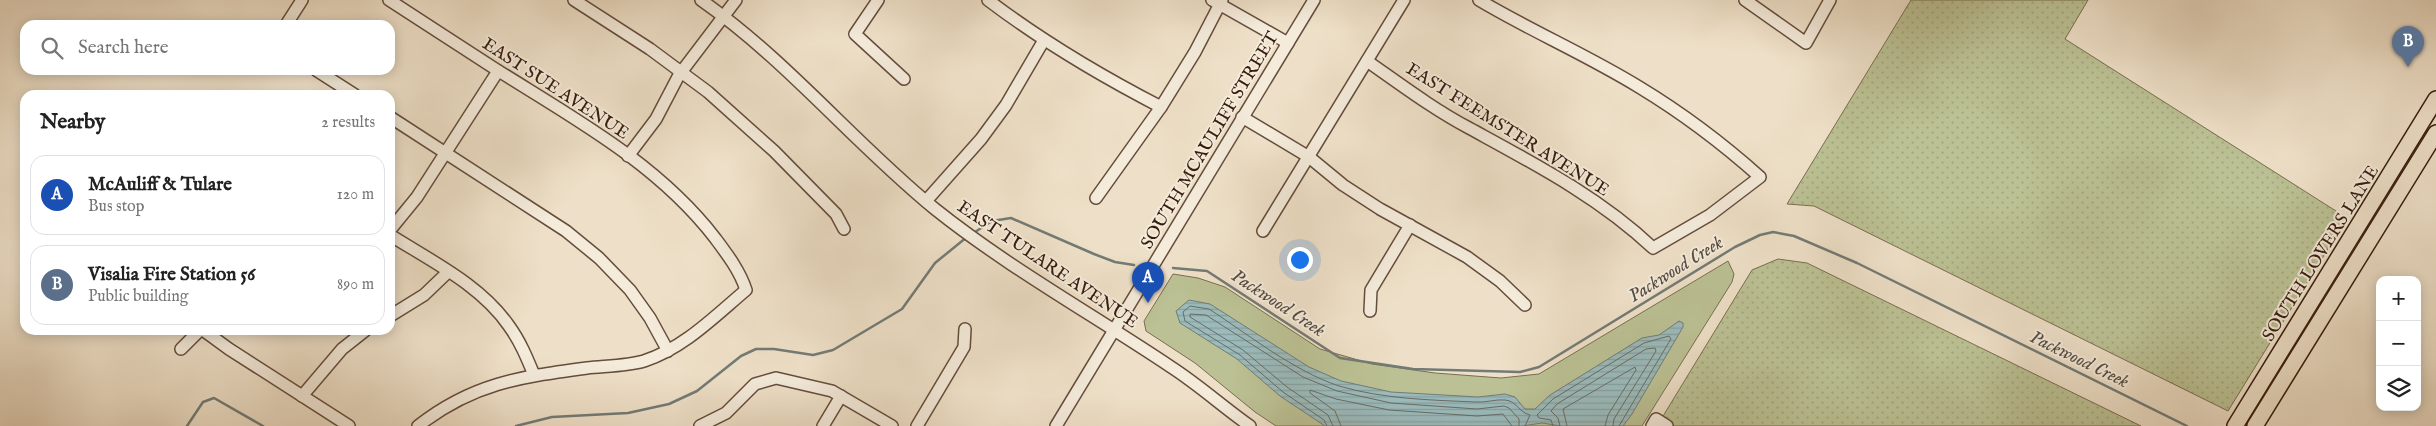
<!DOCTYPE html>
<meta charset="utf-8">
<style>
:root{--surface:#fff;--page:#f2f2f2;--text:#222;--muted:#767676;--line:#e0e0e0;--accent:#b45309}
body{margin:0;font-family:"IM FELL English",serif;background:var(--page);color:var(--text)}
.controls{position:absolute;right:15px;bottom:15px;display:grid;overflow:hidden;border-radius:10px;box-shadow:0 2px 12px #0003}
.controls button{width:45px;height:45px;display:grid;place-items:center;padding:0;border:0;border-bottom:1px solid var(--line);background:var(--surface);color:var(--text);font:25px sans-serif}
.you{position:absolute;left:1299px;top:259px;width:18px;height:18px;margin:-12px;border:4px solid #fff;border-radius:50%;background:#1a73e8;box-shadow:0 0 0 8px #1a73e833}
.badge{display:grid;place-items:center;width:32px;height:32px;border-radius:50%;background:var(--accent);color:#fff;font-size:16px;font-weight:700}
.pin{position:absolute;translate:-50% -41px;filter:drop-shadow(0 1px 2px #0008)}
.pin::after{content:'';position:absolute;top:26px;width:18px;height:15px;background:inherit;clip-path:polygon(0 0,100% 0,50% 100%)}
.list{margin:0;padding:0;list-style:none}
h2{display:flex;justify-content:space-between;align-items:center;height:65px;margin:0;padding:0 20px;font-size:21px}
h2 small{font-size:16px;font-weight:400;color:var(--muted)}
.list li{display:grid;grid-template-columns:32px 1fr auto;gap:15px;align-items:center;box-sizing:border-box;height:80px;margin:0 10px 10px;padding:0 10px;border:1px solid var(--line);border-radius:15px}
.list b{display:block;font-size:19px;white-space:nowrap}
.list p{margin:0;font-size:16px;white-space:nowrap;color:var(--muted)}
.list em{font-size:16px;font-style:normal;color:var(--muted)}
.icon{flex:none;width:28px;height:28px;fill:none;stroke:currentColor;stroke-width:2;stroke-linecap:round;stroke-linejoin:round}
.map{position:relative;flex:none;width:2436px;height:426px;overflow:hidden}
.search{position:absolute;background:var(--surface);box-shadow:0 2px 12px #0003;left:20px;top:20px;width:375px;height:55px;display:flex;align-items:center;gap:12px;box-sizing:border-box;padding:0 18px;border-radius:15px;color:var(--muted);font-size:19px}
.panel{position:absolute;background:var(--surface);box-shadow:0 2px 12px #0003;left:20px;top:90px;width:375px;height:245px;border-radius:15px}
.map>svg:first-child{display:block}
</style>
<div class="map">
<svg width="2436" height="426" viewBox="0 0 2436 426">
<defs>
<pattern id="grass-dots" width="8" height="8" patternUnits="userSpaceOnUse" patternTransform="scale(1.25)"><rect width="8" height="8" fill="#bbc194"/><path d="M2 2h.1M6 6h.1" fill="none" stroke="#a1a57e" stroke-width="1.8" stroke-linecap="round"/></pattern>
<pattern id="water-rules" width="6" height="5" patternUnits="userSpaceOnUse" patternTransform="scale(1.25)"><rect width="6" height="5" fill="#9bbbbc"/><path d="M0 2.5h6" fill="none" stroke="#86a0a0"/></pattern>
</defs>
<rect width="100%" height="100%" fill="#eee0c8"/>
<filter id="stains"><feTurbulence type="fractalNoise" baseFrequency=".004" numOctaves="4"/><feColorMatrix values="0 0 0 0 .2 0 0 0 0 .09 0 0 0 0 .02 0 0 0 .5 -.17"/></filter>
<radialGradient id="worn" r=".72"><stop offset=".6" stop-color="#630" stop-opacity="0"/><stop offset="1" stop-color="#630" stop-opacity=".3"/></radialGradient>
<g fill="url(#grass-dots)" stroke="#796e50">
<path d="M1911 0H2088L2065 39 2347 218 2228 411 1814 206 1787 204Z"/>
<path d="M1778 259 1807 263 2141 426H1657L1752 270Z"/>
</g>
<path fill="#bbc194" stroke="#796e50" d="M1728 261 1734 274 1732 282 1642 426H1276L1255 412 1195 363 1146 331 1144 321 1173 274 1198 278 1225 287 1320 349 1372 364 1435 373 1501 378 1539 374Z"/>
<path fill="url(#water-rules)" stroke="#737b76" d="M1189 300 1210 304 1309 367 1341 381 1391 392 1478 397 1505 394 1515 397 1525 409H1535L1550 395 1642 338 1659 335 1679 321 1683 323V327L1632 414 1623 426H1561L1542 423 1522 426H1325L1280 396 1237 359 1180 323 1176 311Z"/>
<g fill="none" stroke-linecap="round" stroke-linejoin="round">
<g stroke="#696c64" stroke-width="1">
<path d="M1327 426 1324 420 1283 392 1240 355 1185 321 1183 312 1190 306 1209 309C1249 335 1294 371 1339 386 1383 399 1430 400 1475 402 1485 403 1496 399 1505 400 1517 401 1518 412 1530 415L1525 426"/>
<path d="M1333 426 1328 415 1287 387 1243 350 1190 317V314L1206 315 1303 377 1337 391 1391 403 1477 409 1504 406 1509 408 1519 419V426"/>
<path d="M1341 426 1335 411 1310 393V390L1336 399 1389 410 1477 416 1503 414 1512 426"/>
<path d="M1553 426 1551 420 1539 418 1537 415 1553 399 1644 343 1669 336 1671 339 1666 347 1619 426"/>
<path d="M1560 426 1558 418 1551 411 1557 404 1646 349 1655 348 1656 351 1614 419 1613 426"/>
<path d="M1567 426 1563 409 1635 367 1636 370 1608 415 1605 426"/>
</g>
<g stroke="#737b76" stroke-width="2.5">
<path d="M972 234 992 221 1011 218 1094 254 1115 262 1134 265"/>
<path d="M1173 268 1207 271 1340 358 1413 369 1520 372 1539 367 1735 247 1760 235 1773 232 1794 236 1857 263 2187 426"/>
<path d="M187 426 203 402 214 398 263 426"/>
<path d="M516 426 552 417 628 413 669 404 697 391 741 356 756 349H774L813 355 833 350 902 309 935 263 967 237"/>
</g>
<g stroke="#654d3c" stroke-width="14">
<g id="minor">
<path d="M389 0C425 23 461 47 497 70 575 119 658 164 715 238 727 254 740 271 746 290 715 316 684 348 644 361 627 366 605 366 587 368 520 377 473 383 418 426"/>
<path d="M574 0 650 49 708 92 774 151 836 214 844 229"/>
<path d="M701 0C788 61 853 142 935 209 1009 268 1092 314 1171 367 1199 385 1223 407 1250 426"/>
<path d="M878 0 855 34 904 79"/>
<path d="M988 0C1042 41 1101 76 1161 107"/>
<path d="M1212 0 1288 43"/>
<path d="M1745 0 1806 43 1830 0"/>
<path d="M286 25 302 0"/>
<path d="M1367 61C1400 84 1433 109 1469 128 1533 163 1599 197 1653 248L1710 215 1760 177C1722 143 1682 113 1639 87 1587 55 1531 31 1479 0"/>
<path d="M316 70 355 95"/>
<path d="M390 117 566 231 599 258 630 290 650 318 668 351"/>
<path d="M1242 117 1309 157 1343 185 1380 209 1467 257 1500 281 1525 305"/>
<path d="M628 156 656 119 679 75 736 0"/>
<path d="M1096 198 1161 107 1195 52 1222 0"/>
<path d="M926 201 981 139 1006 105 1044 40"/>
<path d="M390 230 417 197 498 71"/>
<path d="M1263 231 1404 0"/>
<path d="M390 235C431 261 481 285 509 326 520 341 527 358 534 375"/>
<path d="M1370 311 1371 290 1410 225"/>
<path d="M390 316 424 295 448 272"/>
<path d="M203 330 229 349 349 426"/>
<path d="M181 349 200 330"/>
<path d="M302 396 342 349 366 330"/>
<path d="M700 426 726 413 755 384 776 378 832 391 892 426"/>
<path d="M823 426 841 396"/>
<path d="M917 426 964 347 965 329"/>
<path d="M1056 426 1314 0"/>
<path d="M1652 426 1656 419 1667 426"/>
</g>
</g>
<g stroke="#371c0d" stroke-width="18">
<g id="major">
<path d="M2235 426 2436 99"/>
<path d="M2255 426 2436 133"/>
</g>
</g>
<use href="#minor" stroke="#f4ebdb" stroke-width="11"/>
<use href="#major" stroke="#eee0c8" stroke-width="15"/>
</g>
<g text-anchor="middle" stroke-width="4" stroke-linejoin="round" paint-order="stroke">
<g font-size="18" fill="#371c0d" stroke="#f4ebdb">
<text transform="translate(556 88) rotate(33)" y="6">EAST SUE AVENUE</text>
<text transform="translate(1508 129) rotate(32)" y="6">EAST FEEMSTER AVENUE</text>
<text transform="translate(1209 140) rotate(-59)" y="6">SOUTH MCAULIFF STREET</text>
<text transform="translate(2320 253) rotate(-58)" y="6">SOUTH LOVERS LANE</text>
<text transform="translate(1048 264) rotate(34)" y="6">EAST TULARE AVENUE</text>
</g>
<g font-size="19" font-style="italic" fill="#554c42" stroke="#f4ebdb">
<text transform="translate(1675 268) rotate(-32)" y="7">Packwood Creek</text>
<text transform="translate(1279 302) rotate(33)" y="7">Packwood Creek</text>
<text transform="translate(2080 358) rotate(26)" y="7">Packwood Creek</text>
</g>
</g>
<rect width="100%" height="100%" filter="url(#stains)"/>
<rect width="100%" height="100%" fill="url(#worn)"/>
</svg>
<div class="controls">
<button>+</button>
<button>−</button>
<button><svg class="icon" aria-label="layers" viewBox="0 0 24 24"><path d="M12 4l9 5-9 5-9-5zM3 14l9 5 9-5"/></svg></button>
</div>
<div class="you"></div>
<div class="pin badge" style="left:1148px;top:303px;background:#1a4fb4">A</div>
<div class="pin badge" style="left:2408px;top:67px;background:#5c6f8a">B</div>
<div class="search"><svg class="icon" aria-label="search" viewBox="0 0 24 24"><circle cx="10" cy="10" r="6"/><path d="M15 15l6 6"/></svg>Search here</div>
<section class="panel">
<h2>Nearby<small>2 results</small></h2>
<ul class="list">
<li><span class="badge" style="background:#1a4fb4">A</span><div><b>McAuliff &amp; Tulare</b><p>Bus stop</p></div><em>120 m</em></li>
<li><span class="badge" style="background:#5c6f8a">B</span><div><b>Visalia Fire Station 56</b><p>Public building</p></div><em>890 m</em></li>
</ul>
</section>
</div>
